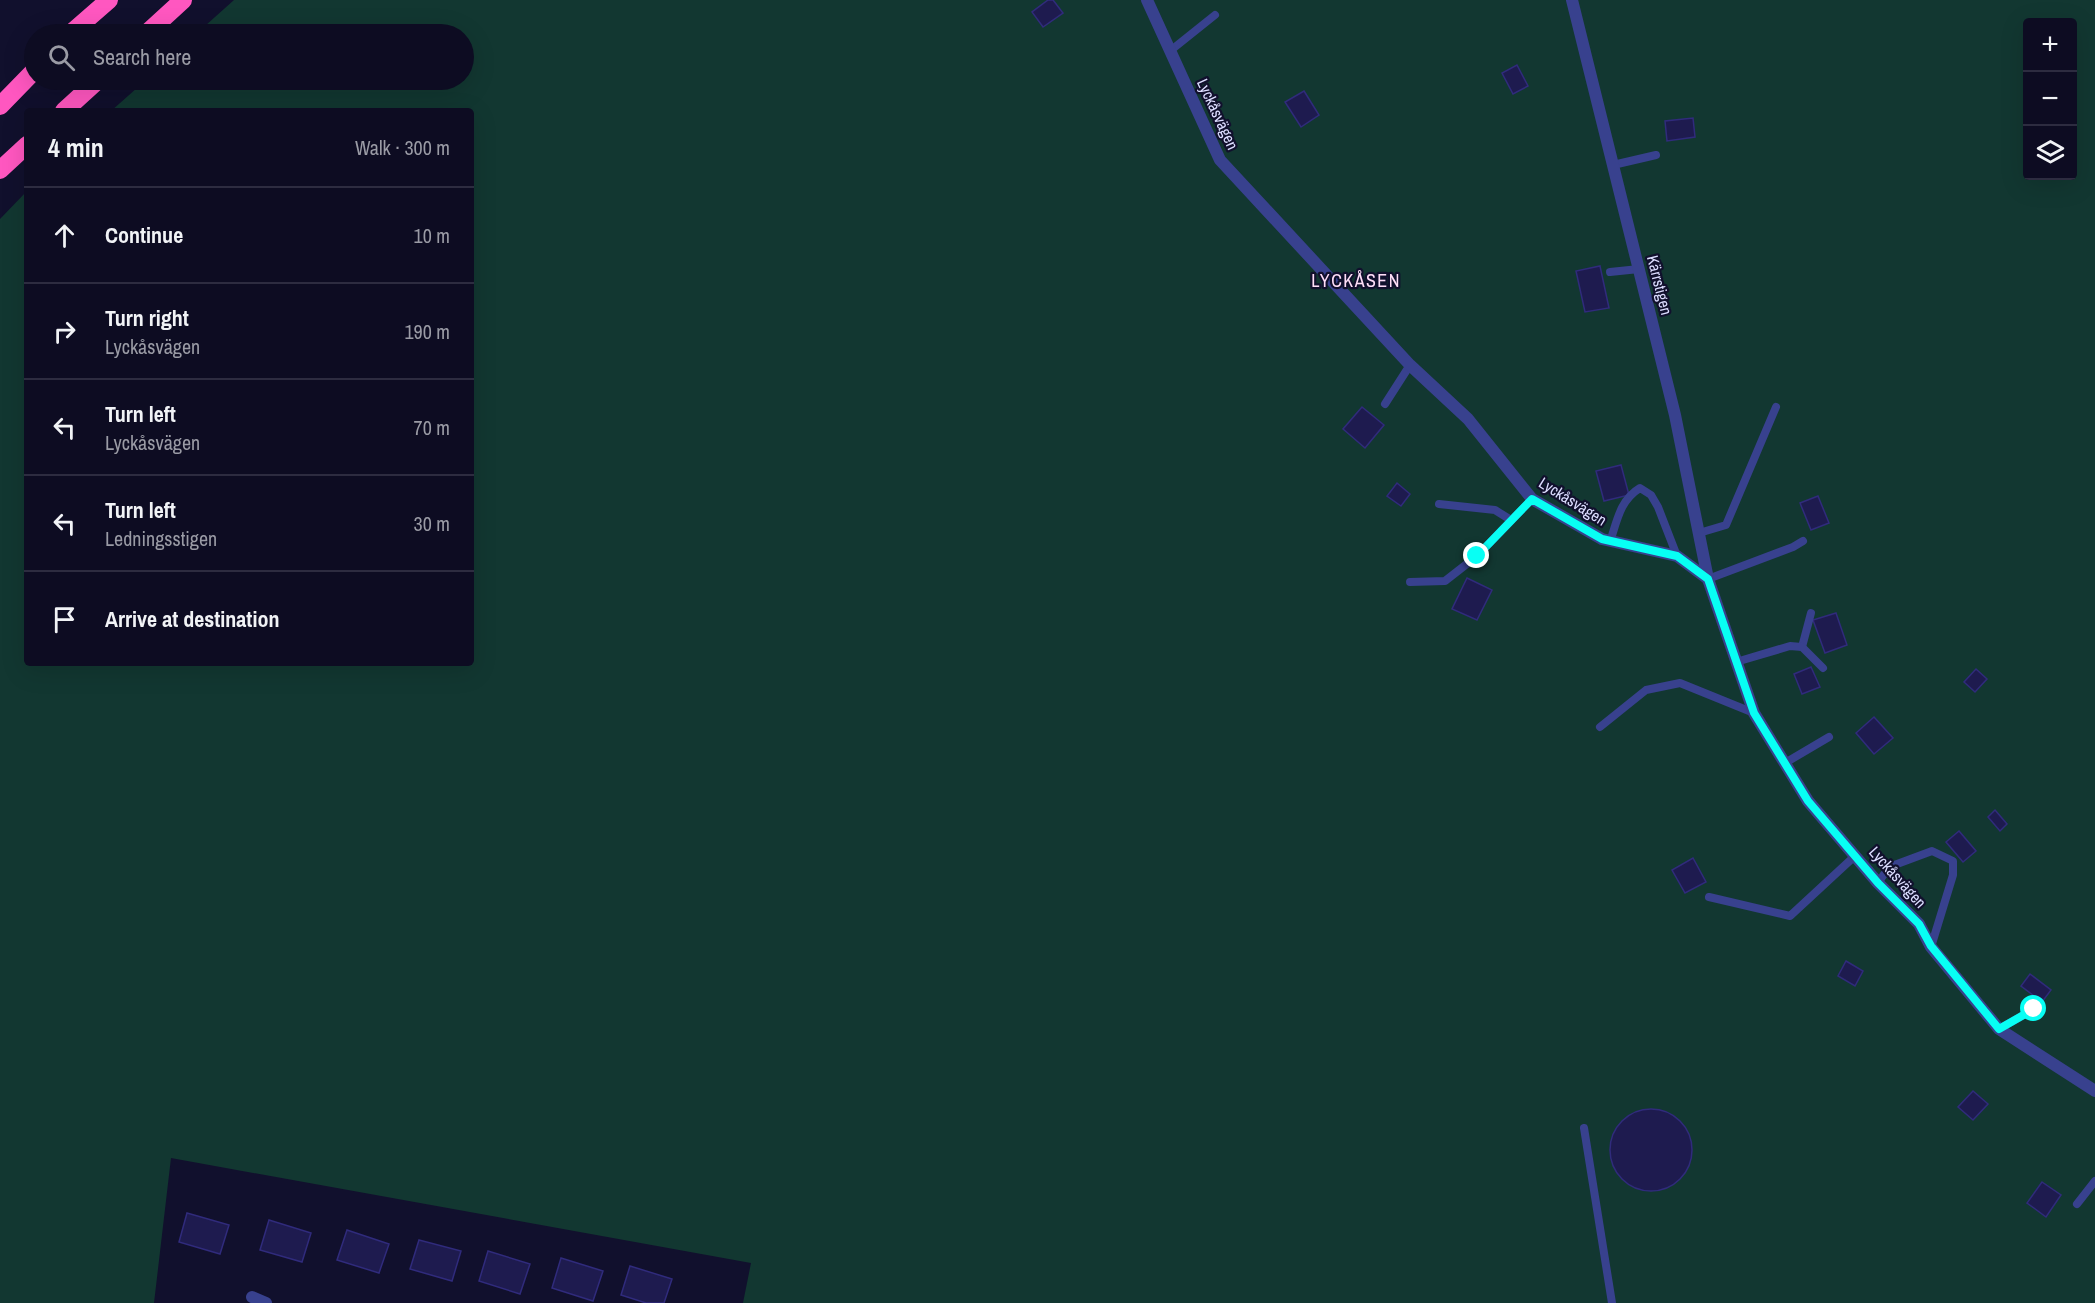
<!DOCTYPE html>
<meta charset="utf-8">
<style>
:root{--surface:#0d0c22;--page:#1b1a2f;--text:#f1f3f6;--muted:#9a9ba5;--line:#2d2c40}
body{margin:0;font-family:"Archivo Narrow",sans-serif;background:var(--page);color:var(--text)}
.controls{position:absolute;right:18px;top:18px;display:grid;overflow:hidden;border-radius:6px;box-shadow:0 6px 24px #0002}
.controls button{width:54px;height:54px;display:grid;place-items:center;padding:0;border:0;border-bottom:2px solid var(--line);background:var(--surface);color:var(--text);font:30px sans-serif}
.stop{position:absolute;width:18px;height:18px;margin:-14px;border:4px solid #08fff4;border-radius:50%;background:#fff}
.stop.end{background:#08fff4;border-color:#fff;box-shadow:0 2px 6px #0008}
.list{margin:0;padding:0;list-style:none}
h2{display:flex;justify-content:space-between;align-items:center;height:78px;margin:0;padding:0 24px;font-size:26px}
h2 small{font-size:20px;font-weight:400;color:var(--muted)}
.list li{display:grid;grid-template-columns:39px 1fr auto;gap:18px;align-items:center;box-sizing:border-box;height:96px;padding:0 24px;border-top:2px solid var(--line)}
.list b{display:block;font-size:22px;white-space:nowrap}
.list p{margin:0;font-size:20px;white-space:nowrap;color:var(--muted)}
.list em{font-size:20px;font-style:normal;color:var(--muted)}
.icon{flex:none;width:33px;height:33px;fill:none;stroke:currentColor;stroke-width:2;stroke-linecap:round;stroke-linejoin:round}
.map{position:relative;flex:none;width:2095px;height:1303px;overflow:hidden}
.search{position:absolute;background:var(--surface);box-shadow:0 6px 24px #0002;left:24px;top:24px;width:450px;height:66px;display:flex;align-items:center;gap:15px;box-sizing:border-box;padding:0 21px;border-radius:33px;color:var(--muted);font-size:22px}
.panel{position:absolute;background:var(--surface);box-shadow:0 6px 24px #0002;left:24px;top:108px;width:450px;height:558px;border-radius:6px}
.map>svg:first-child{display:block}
</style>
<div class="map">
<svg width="2095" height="1303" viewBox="0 0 2095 1303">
<rect width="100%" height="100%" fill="#11102d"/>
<path fill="#123731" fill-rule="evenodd" d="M234 0H2095V1303H743L751 1263 171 1158 154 1303H0V219L27 191V663H471V111H111L146 80H464V34H196ZM2028 22H2072V176H2028Z"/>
<g fill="#1e1b4f" stroke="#302b7c" stroke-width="1.5">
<path d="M1048 0H1053L1063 13 1043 27 1032 12Z"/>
<path d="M1517 65 1528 86 1513 94 1502 73Z"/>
<path d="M1304 91 1319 115 1301 127 1285 102Z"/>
<path d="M1693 118 1695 137 1667 141 1665 121Z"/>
<path d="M1600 266 1609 308 1585 312 1576 271Z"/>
<path d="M1362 407 1384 425 1365 448 1343 429Z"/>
<path d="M1621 465 1629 495 1604 501 1596 471Z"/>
<path d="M1397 483 1410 494 1401 506 1387 496Z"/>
<path d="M1818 496 1829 523 1811 530 1800 503Z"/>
<path d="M1467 578 1492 590 1477 620 1452 609Z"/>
<path d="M1836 613 1847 645 1825 653 1813 620Z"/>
<path d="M1811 667 1820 687 1802 694 1794 674Z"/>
<path d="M1976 669 1987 679 1975 692 1964 682Z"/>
<path d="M1874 717 1893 738 1874 754 1856 733Z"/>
<path d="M1995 810 2007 824 2000 831 1988 817Z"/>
<path d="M1959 831 1976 851 1963 862 1946 842Z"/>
<path d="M1693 858 1706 882 1685 893 1672 870Z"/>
<path d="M1846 961 1863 971 1855 986 1838 976Z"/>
<path d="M2030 974 2051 990 2042 1002 2021 986Z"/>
<path d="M1973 1091 1988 1104 1973 1120 1958 1107Z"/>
<circle cx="1651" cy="1150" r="41"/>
<path d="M2042 1182 2061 1195 2046 1217 2027 1203Z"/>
<path d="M187 1213 229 1225 220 1254 179 1242Z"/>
<path d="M269 1220 311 1233 302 1262 260 1250Z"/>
<path d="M347 1230 389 1244 379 1273 337 1260Z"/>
<path d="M419 1240 461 1251 452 1281 410 1269Z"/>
<path d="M488 1251 530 1264 520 1294 479 1281Z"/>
<path d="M561 1258 603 1271 593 1301 552 1288Z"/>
<path d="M630 1266 672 1279 664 1303H646L621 1295Z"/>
</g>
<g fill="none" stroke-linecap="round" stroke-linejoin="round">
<g stroke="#38418e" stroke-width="8">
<path d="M1170 51 1215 15"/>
<path d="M1613 165 1656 155"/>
<path d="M1610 272 1639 269"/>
<path d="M1385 404 1410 365"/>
<path d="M1439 504 1495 510 1511 520"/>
<path d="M1699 533 1726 525 1776 407"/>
<path d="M1610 542C1617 521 1620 500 1640 488L1651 495 1658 507 1677 556"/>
<path d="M1708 579 1793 547 1803 541"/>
<path d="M1410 582 1445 581 1477 556 1532 499"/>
<path d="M1802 647 1811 613"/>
<path d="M1736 662 1790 646 1802 647 1823 668"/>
<path d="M1600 727 1646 690 1680 683 1754 713"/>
<path d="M1785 763 1829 737"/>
<path d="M1878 883 1889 867 1932 851 1953 861V875L1931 947"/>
<path d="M1709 897 1790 916 1856 855"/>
<path d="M1999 1029 2034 1009"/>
<path d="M1584 1128 1612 1303"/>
<path d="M2077 1204 2095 1181"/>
</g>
<g stroke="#38418e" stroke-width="12">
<path d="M1147 0 1220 160 1410 365 1468 419 1532 499 1602 539 1677 556 1708 579"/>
<path d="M1572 0 1675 415 1708 579 1754 713 1808 801 1878 883 1919 924 1931 947 1999 1029 2095 1091"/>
<path d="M252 1297 266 1303"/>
</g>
<g stroke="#ff57c0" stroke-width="18">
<path d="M70 34 109 0"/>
<path d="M146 34 183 0"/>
<path d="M0 106 34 71"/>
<path d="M64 111 98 80"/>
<path d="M0 170 27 145"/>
</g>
</g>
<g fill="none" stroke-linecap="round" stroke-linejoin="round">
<path stroke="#08fff4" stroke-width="8" d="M1477 556 1532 499 1602 539 1677 556 1708 579 1754 713 1808 801 1878 883 1919 924 1931 946 1999 1029 2034 1009"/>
</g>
<g text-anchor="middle" stroke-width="4.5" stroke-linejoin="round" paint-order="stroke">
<g font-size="16" fill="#dcddff" stroke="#11102d">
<text transform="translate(1218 114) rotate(65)" y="6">Lyckåsvägen</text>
<text transform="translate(1660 285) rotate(76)" y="6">Kärrstigen</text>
<text transform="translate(1573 501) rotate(32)" y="6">Lyckåsvägen</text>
<text transform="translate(1898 877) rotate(48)" y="6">Lyckåsvägen</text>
</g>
<g font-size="18" letter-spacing="1.5" fill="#ffdef8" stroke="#11102d">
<text x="1356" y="287">LYCKÅSEN</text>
</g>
</g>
</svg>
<div class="controls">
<button>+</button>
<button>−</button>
<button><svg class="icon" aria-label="layers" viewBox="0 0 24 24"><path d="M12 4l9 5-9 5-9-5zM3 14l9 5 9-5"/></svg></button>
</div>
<div class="stop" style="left:2034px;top:1009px"></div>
<div class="stop end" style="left:1477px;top:556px"></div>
<div class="search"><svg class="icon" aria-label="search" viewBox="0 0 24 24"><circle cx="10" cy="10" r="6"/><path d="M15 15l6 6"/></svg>Search here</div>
<section class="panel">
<h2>4 min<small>Walk · 300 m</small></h2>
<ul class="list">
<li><svg class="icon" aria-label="ahead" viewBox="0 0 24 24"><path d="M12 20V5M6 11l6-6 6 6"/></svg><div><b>Continue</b></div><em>10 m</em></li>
<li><svg class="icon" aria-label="right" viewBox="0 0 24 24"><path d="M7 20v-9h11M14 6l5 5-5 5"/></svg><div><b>Turn right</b><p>Lyckåsvägen</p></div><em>190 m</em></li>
<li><svg class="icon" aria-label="left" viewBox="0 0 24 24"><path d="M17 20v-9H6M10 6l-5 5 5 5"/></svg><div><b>Turn left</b><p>Lyckåsvägen</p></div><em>70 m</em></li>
<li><svg class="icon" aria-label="left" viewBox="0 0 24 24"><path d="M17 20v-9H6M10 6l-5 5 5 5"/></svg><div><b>Turn left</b><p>Ledningsstigen</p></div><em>30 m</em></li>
<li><svg class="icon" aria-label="arrive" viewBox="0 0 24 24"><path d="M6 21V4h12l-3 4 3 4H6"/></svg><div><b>Arrive at destination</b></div></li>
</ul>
</section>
</div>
